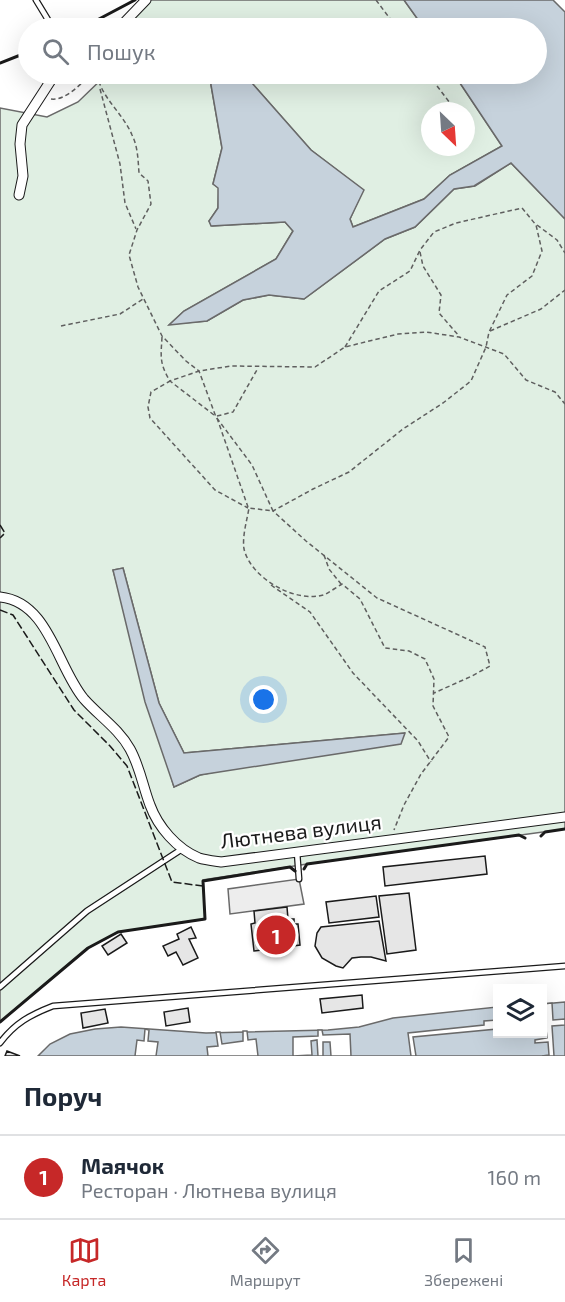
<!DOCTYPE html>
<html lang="uk">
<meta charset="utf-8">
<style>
:root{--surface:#fff;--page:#f2f2f3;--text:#1f2937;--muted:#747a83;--line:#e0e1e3;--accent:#c62828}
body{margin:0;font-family:"Exo 2",sans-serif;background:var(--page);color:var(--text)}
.controls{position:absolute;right:18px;bottom:18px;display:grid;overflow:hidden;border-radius:0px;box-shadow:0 6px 24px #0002}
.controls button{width:54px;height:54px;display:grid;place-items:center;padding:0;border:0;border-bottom:2px solid var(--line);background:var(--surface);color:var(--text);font:30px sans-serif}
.compass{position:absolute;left:421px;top:102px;width:54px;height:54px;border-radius:50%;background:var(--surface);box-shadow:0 6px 24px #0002;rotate:155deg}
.you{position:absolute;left:264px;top:700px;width:21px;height:21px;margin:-15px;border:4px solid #fff;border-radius:50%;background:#1a73e8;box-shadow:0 0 0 9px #1a73e833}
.badge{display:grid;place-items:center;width:39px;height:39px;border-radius:50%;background:var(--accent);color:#fff;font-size:20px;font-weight:700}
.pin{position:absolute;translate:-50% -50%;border:3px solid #fff;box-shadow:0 2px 6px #0006}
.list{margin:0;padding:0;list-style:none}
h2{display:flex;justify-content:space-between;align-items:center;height:78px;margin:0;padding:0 24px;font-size:26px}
h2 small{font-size:20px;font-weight:400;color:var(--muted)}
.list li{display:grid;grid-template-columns:39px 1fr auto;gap:18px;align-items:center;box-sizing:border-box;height:84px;padding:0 24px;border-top:2px solid var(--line)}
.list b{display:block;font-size:22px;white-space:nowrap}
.list p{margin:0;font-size:20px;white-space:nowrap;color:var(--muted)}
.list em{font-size:20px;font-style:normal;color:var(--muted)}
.icon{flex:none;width:33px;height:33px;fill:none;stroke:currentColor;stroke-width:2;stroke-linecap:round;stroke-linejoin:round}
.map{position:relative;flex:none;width:565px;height:1056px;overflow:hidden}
.search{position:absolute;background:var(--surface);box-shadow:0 6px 24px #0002;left:18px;right:18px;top:18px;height:66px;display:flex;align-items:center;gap:15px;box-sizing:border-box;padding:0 21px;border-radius:33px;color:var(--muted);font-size:22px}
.sheet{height:162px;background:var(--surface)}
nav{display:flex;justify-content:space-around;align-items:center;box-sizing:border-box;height:84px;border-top:2px solid var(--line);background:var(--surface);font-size:16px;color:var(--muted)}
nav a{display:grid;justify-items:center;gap:3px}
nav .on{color:var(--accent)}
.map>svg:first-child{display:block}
</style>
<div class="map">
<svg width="565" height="1056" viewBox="0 0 565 1056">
<rect width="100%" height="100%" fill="#fff"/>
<g fill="#e0efe3" stroke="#6a6a6a" stroke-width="1.5" fill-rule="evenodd">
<path d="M148 0H404L424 28H230L221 26 220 28H123Z"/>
<path d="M107 74H212L211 85 222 148 213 184 219 188 218 208 209 221 212 226 285 222 293 231 276 259 184 311 170 324 207 321 243 300 269 295 304 299 385 239 415 227 454 189 475 186 511 163 565 219V829L307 864 203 880 205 919 118 932 88 948 0 1022V108L47 117 78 102ZM123 568 159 703 184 753 405 733 200 775 174 787 113 570Z"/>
<path d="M244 74H454L502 146 450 175 424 199 353 227 350 219 363 190 311 150ZM430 111H466V147H430Z"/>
</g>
<path fill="#ededed" stroke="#6a6a6a" stroke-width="1.5" d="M299 879 304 904 230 914 228 889Z"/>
<g fill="#c6d2dc" stroke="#6a6a6a" stroke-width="1.5">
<path d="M404 0H553L565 12V219L511 163 474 186 454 189 415 227 385 239 304 299 269 295 243 300 207 321 169 325 184 311 276 259 293 231 285 222 211 226 209 221 218 208V188L213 184 222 148 211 85 212 74H244L311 150 364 190 350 219 353 227 424 199 450 175 502 146 454 74H536V28H424Z"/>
<path d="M123 568 159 703 184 753 405 733 401 744 200 775 174 787 145 702 113 570Z"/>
<path d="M565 1002V1056H38L50 1044 70 1034 95 1029 121 1027 206 1033 328 1030 359 1027 393 1018 497 1007 498 1034H542L543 1004Z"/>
</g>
<g fill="#fff" stroke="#6a6a6a" stroke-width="1.5">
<path d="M552 1003 553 1020 565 1019V1025L552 1026 554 1056H542L549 1055 548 1042 535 1043V1040L547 1038 546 1029 543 1028V1004Z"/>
<path d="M497 1020V1029L413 1037 416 1056H411L408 1033 484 1025V1021Z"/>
<path d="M145 1029 149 1030 148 1041 158 1042 156 1056H135L137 1040 144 1041Z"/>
<path d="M318 1030H322L323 1035 350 1034 351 1056H331L330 1042H323V1056H318L317 1040 311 1041 312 1055 293 1056V1037L318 1036Z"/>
<path d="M243 1031H247L248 1040 256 1039 258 1056H208L207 1047 218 1046 216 1032H220L222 1044 243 1041Z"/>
</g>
<g fill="#e6e6e6" stroke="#1a1a1a" stroke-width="1.5">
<path d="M485 856 487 874 385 886 383 867Z"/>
<path d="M409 893 416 950 387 954 379 896Z"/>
<path d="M376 896 379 917 329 923 326 902Z"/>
<path d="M287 907 288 919H294V924H298L300 945 254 951 251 924 255 923 254 911Z"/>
<path d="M379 921 386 961 371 957H361L352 958 343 968 336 966 322 958 315 946 317 933 321 927Z"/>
<path d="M191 927 196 938 189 939 198 958 183 965 176 952 168 956 163 946 179 939 177 934Z"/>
<path d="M121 934 127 943 108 955 102 946Z"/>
<path d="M362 995 363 1008 322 1013 320 999Z"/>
<path d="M188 1008 190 1022 166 1026 164 1012Z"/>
<path d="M105 1009 108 1023 83 1028 81 1013Z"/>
<path d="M7 1051 20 1056H5Z"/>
</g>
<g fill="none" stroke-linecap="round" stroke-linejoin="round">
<g stroke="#1a1a1a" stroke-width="7">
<g id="lane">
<path d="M36 0 53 28"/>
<path d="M297 852 299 879"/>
<path d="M0 987 87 911 182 849"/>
<path d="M0 1043C15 1023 30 1015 53 1006L565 966"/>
</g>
</g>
<g stroke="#1a1a1a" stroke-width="11">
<g id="street">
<path d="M119 28 146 0"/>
<path d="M19 195 23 176 20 144 22 125 55 74"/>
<path d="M0 597C49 602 57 667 84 699 99 716 119 729 130 749 140 767 143 787 150 805 158 827 177 849 199 858 205 860 214 861 221 862L565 817"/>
</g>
</g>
<g stroke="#5f5f5f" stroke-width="1.5" stroke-dasharray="4.5 3" stroke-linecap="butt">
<path d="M376 0 397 28"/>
<path d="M97 74C101 98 123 113 132 135 138 147 138 160 139 173L148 181 151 204 137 230 129 255 138 287 162 336 186 361 199 371 216 417 252 465 273 511 249 508C247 520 242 537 244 549 251 579 298 605 326 594 331 591 337 587 342 584L360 599 385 648 409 651 425 659 434 679 433 706 449 737 421 774 404 805 394 830"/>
<path d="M428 74 456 111"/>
<path d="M100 89 120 164 125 203 136 229"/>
<path d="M51 99C66 101 81 83 92 74"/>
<path d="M466 124 467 125"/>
<path d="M537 225 557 240 565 253"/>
<path d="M420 252 423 266 441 295 439 313 459 336"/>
<path d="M61 326 120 314 143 299"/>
<path d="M490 331 541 309 565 290"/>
<path d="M162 337C161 356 159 363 170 381L151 392 148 407 150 418 215 490 248 508"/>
<path d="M345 347 379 291 410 271 420 250 434 232 456 223 522 208 536 225 542 251 532 276 507 295 489 332 486 347 471 381 443 403 403 429 349 472 313 489 273 511 306 541 377 598 485 647 490 666 472 676 434 693"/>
<path d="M214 415 170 381 199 371 231 366 315 367 345 347 398 334 426 332 459 337 504 354 526 380 555 392 565 404"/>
<path d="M217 416 233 412 258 368"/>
<path d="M217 418 248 507"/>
<path d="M324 555 329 569 341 584"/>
<path d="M271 585 310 612 353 673 418 741 431 762"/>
</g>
<use href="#lane" stroke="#fff" stroke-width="4.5"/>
<use href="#street" stroke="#fff" stroke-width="9"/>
<g stroke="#1a1a1a" stroke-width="1.5" stroke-dasharray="8 3" stroke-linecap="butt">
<path d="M0 525 5 533 0 538"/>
<path d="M0 610 13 615 74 710 110 746 127 766 172 882 203 886"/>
</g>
<g stroke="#1a1a1a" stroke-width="3">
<path d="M82 28 135 0"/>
<path d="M0 63 28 52"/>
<path d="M541 836 545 832 565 829"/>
<path d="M304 869 307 864 519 835 525 838"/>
<path d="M0 1022 88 948 118 932 205 919 203 881 290 867 295 871"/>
</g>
</g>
<g text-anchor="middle" stroke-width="4.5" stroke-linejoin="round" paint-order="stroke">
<g font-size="21" fill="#1a1a1a" stroke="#fff">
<text transform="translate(301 832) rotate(-7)" y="7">Лютнева вулиця</text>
</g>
</g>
</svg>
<div class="controls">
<button><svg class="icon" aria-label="layers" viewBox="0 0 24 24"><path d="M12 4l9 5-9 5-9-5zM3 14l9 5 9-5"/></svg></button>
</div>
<svg class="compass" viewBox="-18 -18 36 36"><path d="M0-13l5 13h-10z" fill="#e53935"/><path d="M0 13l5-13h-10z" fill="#747a83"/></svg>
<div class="you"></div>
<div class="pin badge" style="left:276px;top:935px">1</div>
<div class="search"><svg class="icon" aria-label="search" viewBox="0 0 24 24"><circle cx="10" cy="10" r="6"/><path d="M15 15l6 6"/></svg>Пошук</div>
</div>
<section class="sheet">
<h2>Поруч<small></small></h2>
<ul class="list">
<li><span class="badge">1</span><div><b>Маячок</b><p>Ресторан · Лютнева вулиця</p></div><em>160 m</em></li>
</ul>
</section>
<nav>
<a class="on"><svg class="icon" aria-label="map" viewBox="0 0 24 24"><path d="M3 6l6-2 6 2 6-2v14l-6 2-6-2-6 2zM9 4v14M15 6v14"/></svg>Карта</a>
<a><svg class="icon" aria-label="directions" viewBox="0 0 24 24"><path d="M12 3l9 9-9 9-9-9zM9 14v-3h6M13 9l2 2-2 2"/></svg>Маршрут</a>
<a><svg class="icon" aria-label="saved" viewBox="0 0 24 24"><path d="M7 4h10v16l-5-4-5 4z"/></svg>Збережені</a>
</nav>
